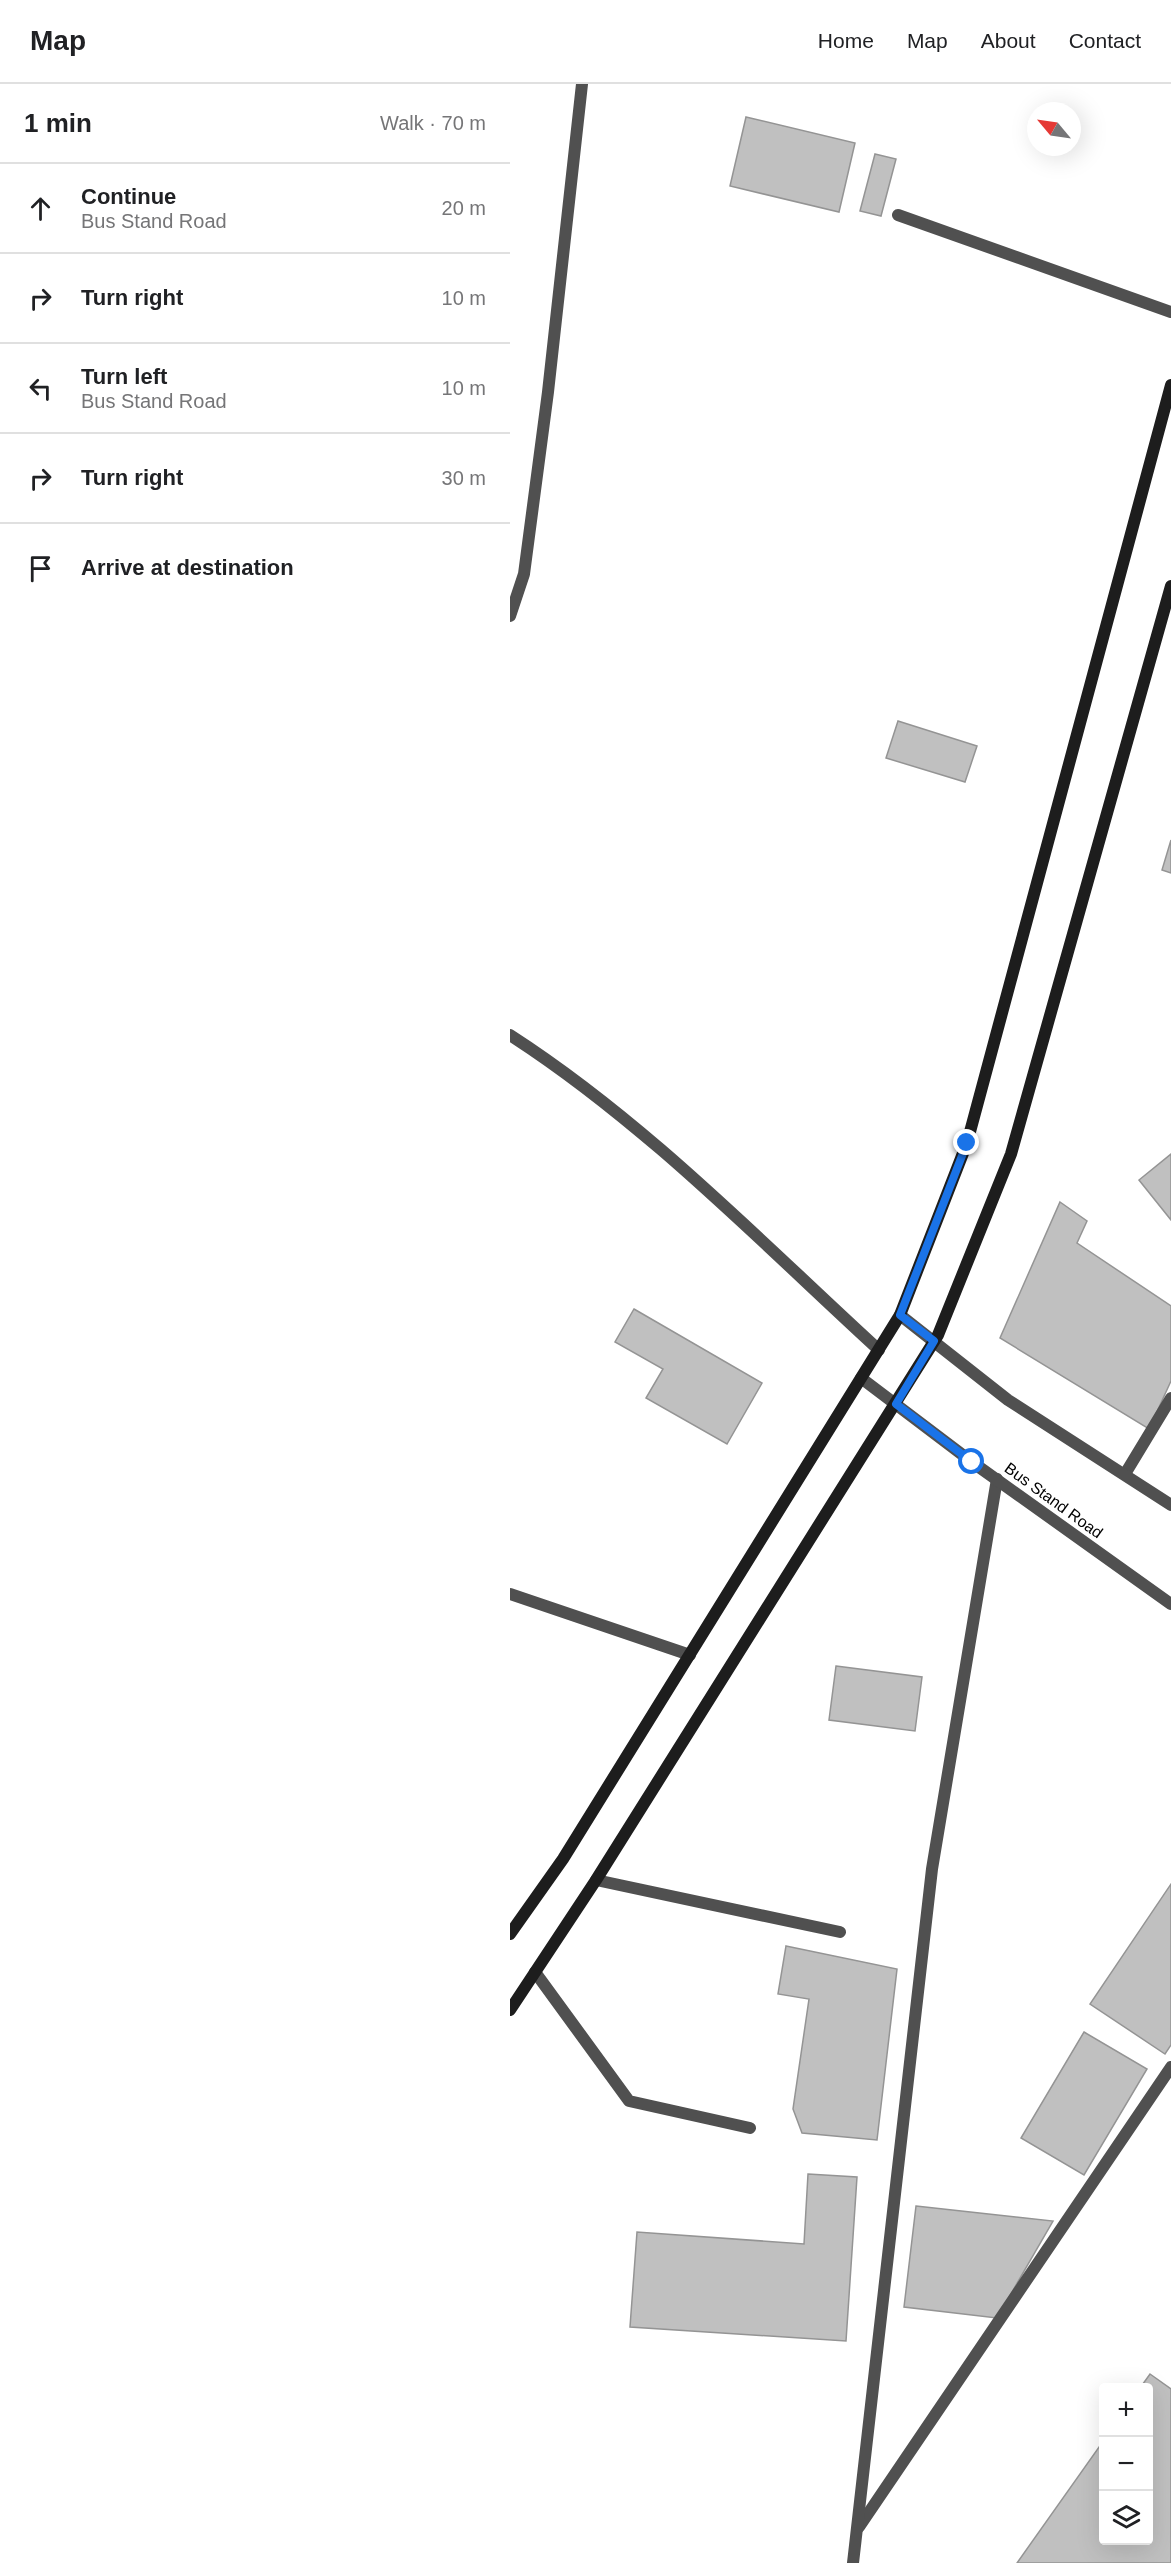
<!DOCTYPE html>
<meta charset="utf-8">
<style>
:root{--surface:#fff;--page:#f6f6f6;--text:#202124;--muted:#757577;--line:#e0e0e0}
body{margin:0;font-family:Helvetica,sans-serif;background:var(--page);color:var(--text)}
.controls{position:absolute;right:18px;bottom:18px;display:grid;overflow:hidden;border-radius:6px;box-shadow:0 6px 24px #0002}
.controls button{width:54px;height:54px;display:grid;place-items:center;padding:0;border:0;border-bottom:2px solid var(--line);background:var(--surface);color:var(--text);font:30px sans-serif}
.compass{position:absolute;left:517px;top:18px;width:54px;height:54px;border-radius:50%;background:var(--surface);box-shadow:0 6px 24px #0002;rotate:299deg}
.stop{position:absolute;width:18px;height:18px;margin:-14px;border:4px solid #1a73e8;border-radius:50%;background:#fff}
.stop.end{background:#1a73e8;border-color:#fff;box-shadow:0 2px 6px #0008}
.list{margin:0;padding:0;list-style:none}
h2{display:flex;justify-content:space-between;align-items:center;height:78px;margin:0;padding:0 24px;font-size:26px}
h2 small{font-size:20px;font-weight:400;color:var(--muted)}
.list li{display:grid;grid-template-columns:39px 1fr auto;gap:18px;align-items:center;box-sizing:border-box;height:90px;padding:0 24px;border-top:2px solid var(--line)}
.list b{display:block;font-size:22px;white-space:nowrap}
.list p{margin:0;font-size:20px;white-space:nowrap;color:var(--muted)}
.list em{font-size:20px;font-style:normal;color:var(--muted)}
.icon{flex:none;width:33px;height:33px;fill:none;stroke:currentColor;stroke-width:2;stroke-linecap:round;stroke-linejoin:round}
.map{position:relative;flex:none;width:661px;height:2479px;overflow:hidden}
header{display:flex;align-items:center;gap:36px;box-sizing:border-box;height:84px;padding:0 30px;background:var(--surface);border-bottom:2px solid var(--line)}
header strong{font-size:28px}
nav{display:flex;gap:33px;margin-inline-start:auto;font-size:21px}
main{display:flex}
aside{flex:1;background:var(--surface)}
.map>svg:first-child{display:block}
</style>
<header>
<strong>Map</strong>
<nav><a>Home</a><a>Map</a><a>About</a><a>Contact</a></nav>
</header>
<main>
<aside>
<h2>1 min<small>Walk · 70 m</small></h2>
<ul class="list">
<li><svg class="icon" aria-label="ahead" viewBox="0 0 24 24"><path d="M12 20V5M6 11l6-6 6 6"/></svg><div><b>Continue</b><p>Bus Stand Road</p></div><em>20 m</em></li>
<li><svg class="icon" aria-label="right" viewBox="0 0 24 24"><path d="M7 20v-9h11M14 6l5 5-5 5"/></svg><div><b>Turn right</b></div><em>10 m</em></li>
<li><svg class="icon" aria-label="left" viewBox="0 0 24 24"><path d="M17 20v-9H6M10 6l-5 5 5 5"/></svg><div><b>Turn left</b><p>Bus Stand Road</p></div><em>10 m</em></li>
<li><svg class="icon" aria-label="right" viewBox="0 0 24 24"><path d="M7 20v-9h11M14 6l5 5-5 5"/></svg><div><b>Turn right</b></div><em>30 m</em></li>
<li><svg class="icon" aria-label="arrive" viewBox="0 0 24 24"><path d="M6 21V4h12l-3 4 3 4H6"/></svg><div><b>Arrive at destination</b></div></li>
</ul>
</aside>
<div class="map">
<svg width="661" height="2479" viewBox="0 0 661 2479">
<rect width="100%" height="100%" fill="#fff"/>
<g fill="#c0c0c0" stroke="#949494" stroke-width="1.5">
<path d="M236 33 345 59 329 128 220 102Z"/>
<path d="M365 70 386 75 371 132 350 127Z"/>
<path d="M388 637 467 662 455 698 376 674Z"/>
<path d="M661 756V789L652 786Z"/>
<path d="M661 1070V1136L629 1096Z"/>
<path d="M550 1118 577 1137 567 1159 661 1222V1297L639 1345 490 1254Z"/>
<path d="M124 1225 252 1299 217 1360 136 1314 153 1285 105 1258Z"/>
<path d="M326 1582 412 1593 405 1647 319 1636Z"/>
<path d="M661 1800V1961L655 1970 580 1920Z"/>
<path d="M276 1862 387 1885 367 2056 292 2049 283 2025 299 1915 268 1910Z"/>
<path d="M574 1948 637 1985 574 2091 511 2054Z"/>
<path d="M298 2090 347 2093 336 2257 120 2243 127 2148 294 2160Z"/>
<path d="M406 2122 543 2137 487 2234 394 2223Z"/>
<path d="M640 2290 661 2305V2479H507L594 2356V2456H638V2304H630Z"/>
</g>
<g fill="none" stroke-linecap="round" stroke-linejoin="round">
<g stroke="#505050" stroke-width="12">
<path d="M388 131 661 228"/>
<path d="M0 532 14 490 38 308 72 0"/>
<path d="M0 951C135 1038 251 1158 369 1266"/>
<path d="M0 1510 180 1571"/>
<path d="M86 1796 330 1848"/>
<path d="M25 1888 119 2017 240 2044"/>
</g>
<g stroke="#505050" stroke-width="12">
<path d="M615 1390 661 1314"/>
<path d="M349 2443 661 1983"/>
<path d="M343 2479 422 1785 487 1395"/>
</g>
<g stroke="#505050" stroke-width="12">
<path d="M390 1231 498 1316 661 1421"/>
<path d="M351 1294 462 1378 661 1520"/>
</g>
<g stroke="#1d1d1d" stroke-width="12">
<path d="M0 1850 53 1775 390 1231 457 1059 661 301"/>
<path d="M0 1926 86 1796 428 1251 501 1070 661 502"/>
</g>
</g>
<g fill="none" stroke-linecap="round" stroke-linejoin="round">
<path stroke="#1a73e8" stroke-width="8" d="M457 1059 390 1231 424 1257 386 1320 462 1378"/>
</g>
<g text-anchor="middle" stroke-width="4.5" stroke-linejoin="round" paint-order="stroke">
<g font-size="16" fill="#000" stroke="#fff">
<text transform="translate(544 1416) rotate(36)" y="6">Bus Stand Road</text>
</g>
</g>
</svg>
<div class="controls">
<button>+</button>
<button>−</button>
<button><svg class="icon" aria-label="layers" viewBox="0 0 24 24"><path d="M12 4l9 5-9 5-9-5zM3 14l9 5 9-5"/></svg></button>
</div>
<svg class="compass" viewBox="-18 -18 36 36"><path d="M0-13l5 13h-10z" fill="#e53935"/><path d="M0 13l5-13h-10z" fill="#757577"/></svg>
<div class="stop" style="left:462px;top:1378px"></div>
<div class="stop end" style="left:457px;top:1059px"></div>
</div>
</main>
